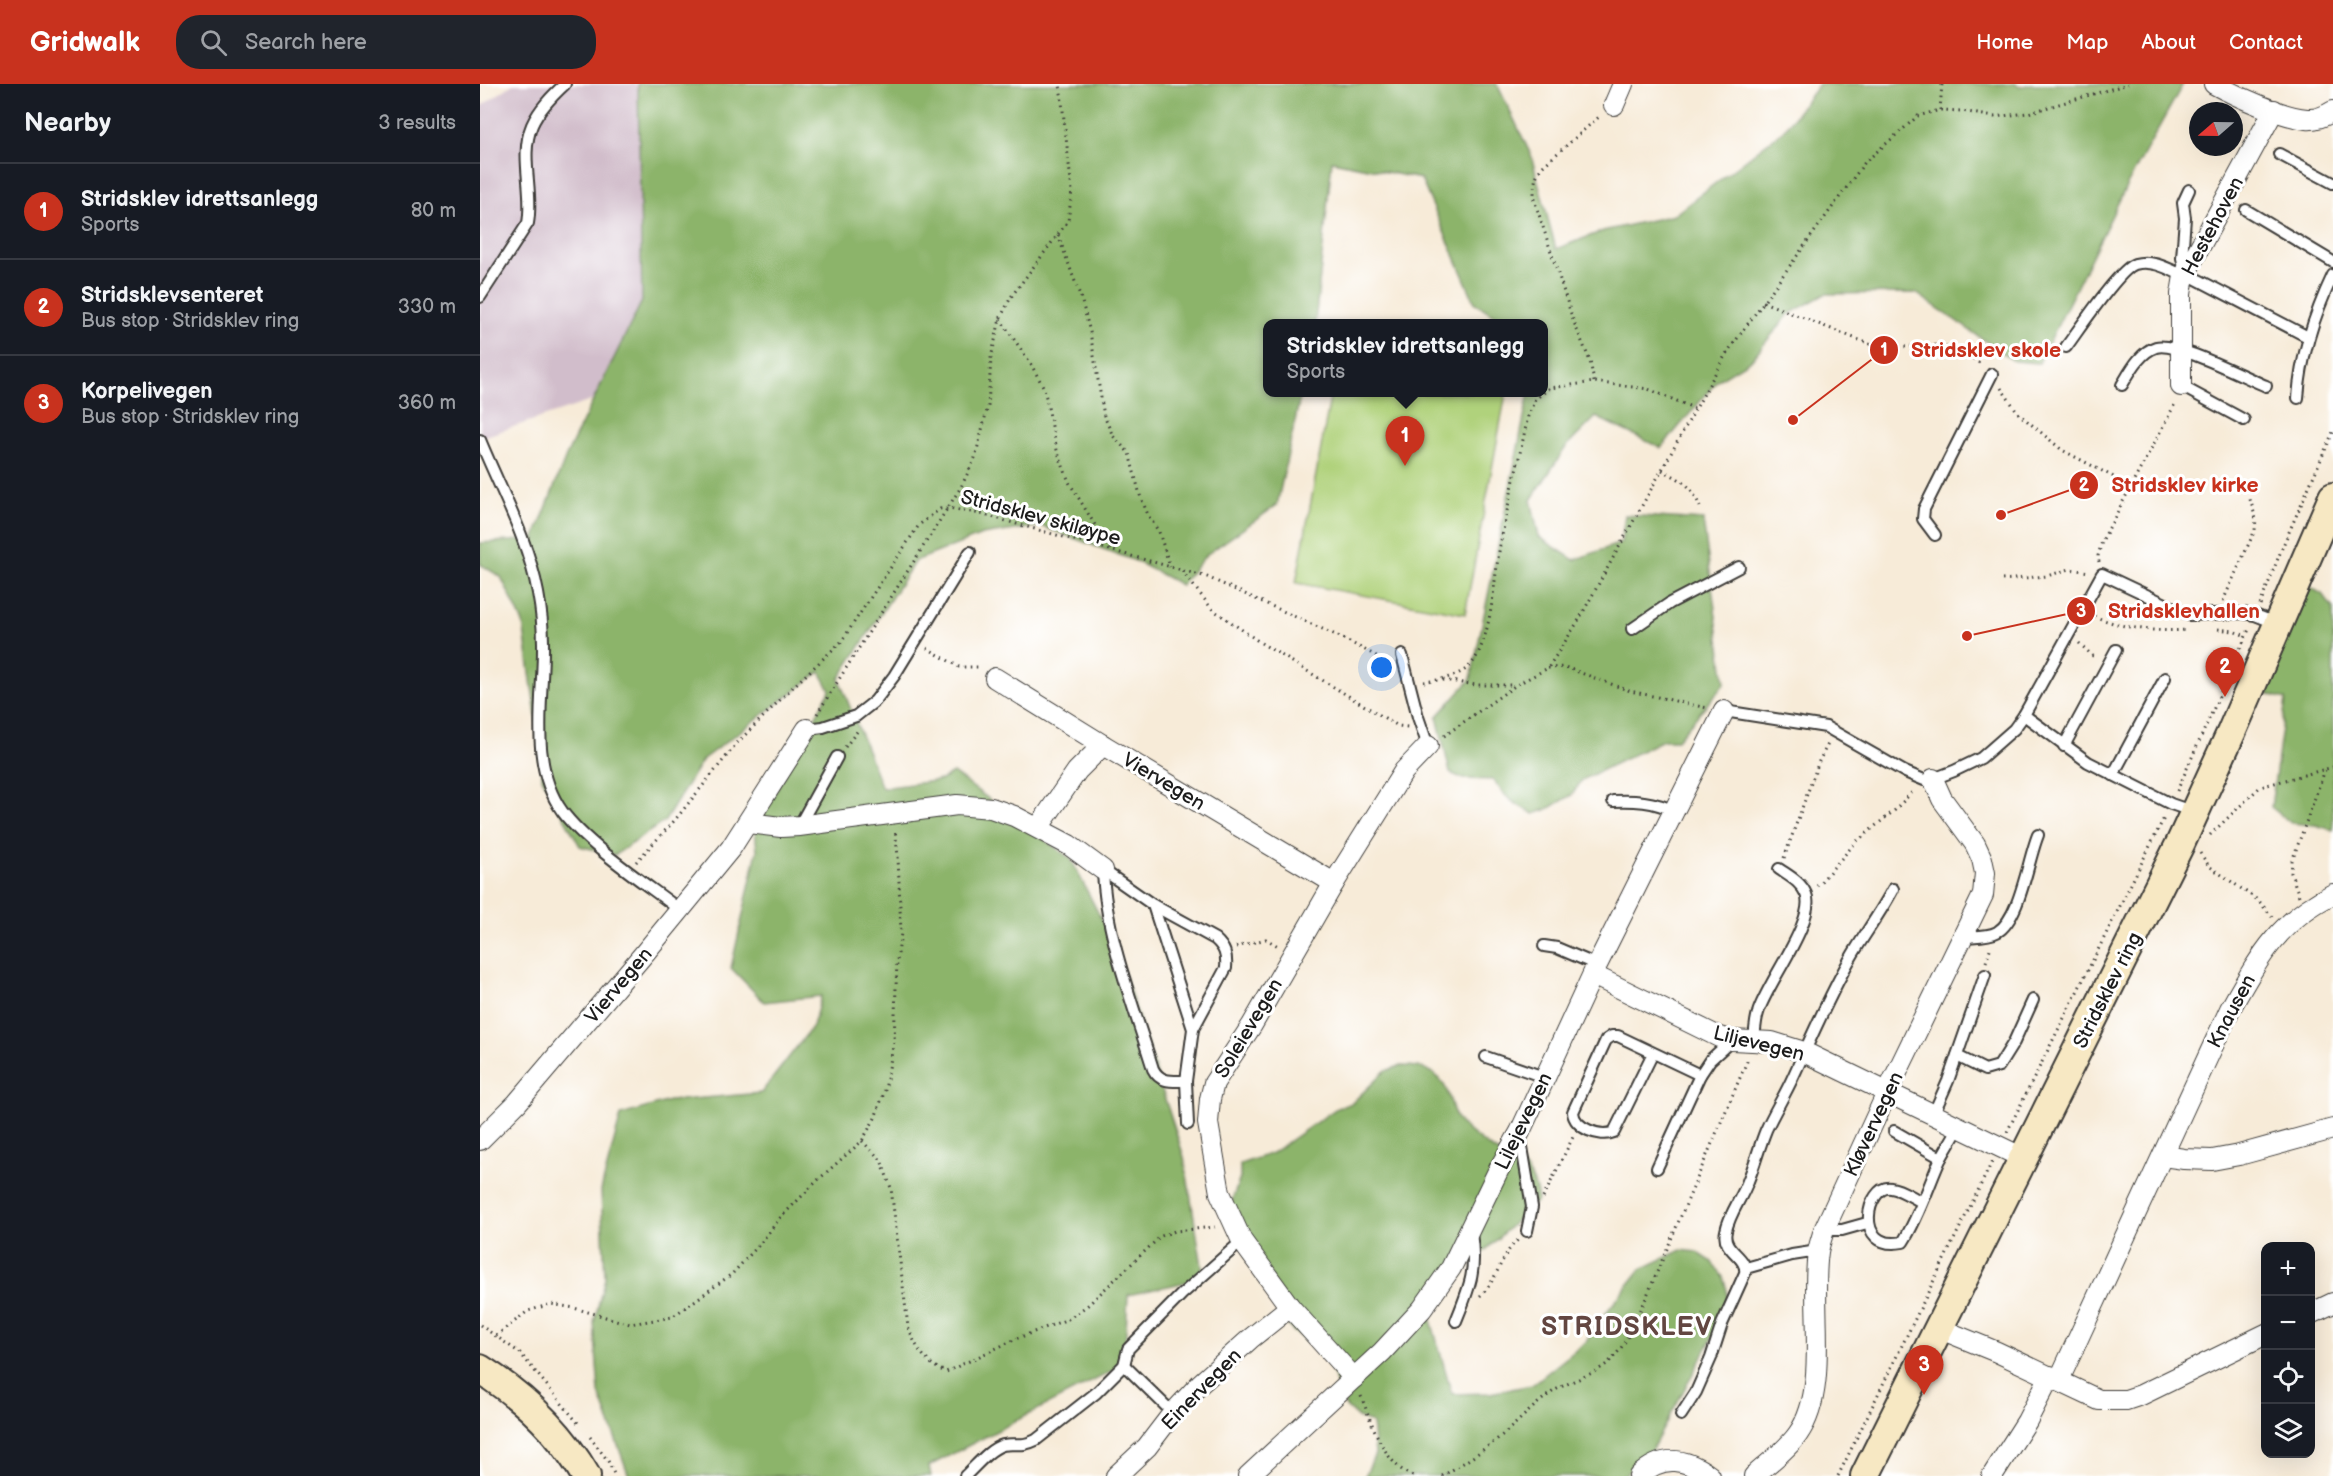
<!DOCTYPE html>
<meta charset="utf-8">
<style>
:root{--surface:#171b24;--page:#20242c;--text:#f1f3f6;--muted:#9ea1a6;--line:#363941;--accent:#c8321e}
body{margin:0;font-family:"Balsamiq Sans",sans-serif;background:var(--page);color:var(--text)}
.controls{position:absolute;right:18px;bottom:18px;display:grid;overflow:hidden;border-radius:12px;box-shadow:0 6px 24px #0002}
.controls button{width:54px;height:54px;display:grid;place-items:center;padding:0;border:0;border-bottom:2px solid var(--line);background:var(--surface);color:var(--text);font:30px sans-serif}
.compass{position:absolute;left:1709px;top:18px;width:54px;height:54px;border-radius:50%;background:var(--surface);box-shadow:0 6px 24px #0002;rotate:250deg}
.you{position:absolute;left:902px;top:584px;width:21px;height:21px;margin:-15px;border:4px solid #fff;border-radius:50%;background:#1a73e8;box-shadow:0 0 0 9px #1a73e833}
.badge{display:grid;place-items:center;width:39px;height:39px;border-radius:50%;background:var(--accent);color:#fff;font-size:20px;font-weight:700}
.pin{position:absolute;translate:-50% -50px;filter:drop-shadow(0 2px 3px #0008)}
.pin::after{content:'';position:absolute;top:32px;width:21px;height:18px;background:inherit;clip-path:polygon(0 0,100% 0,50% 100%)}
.popup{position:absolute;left:783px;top:235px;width:285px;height:78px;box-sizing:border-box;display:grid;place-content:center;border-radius:12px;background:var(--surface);filter:drop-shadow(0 2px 4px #0005);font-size:20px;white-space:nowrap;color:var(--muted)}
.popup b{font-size:22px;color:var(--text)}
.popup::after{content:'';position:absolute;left:50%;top:100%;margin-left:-12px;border:12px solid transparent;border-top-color:var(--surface)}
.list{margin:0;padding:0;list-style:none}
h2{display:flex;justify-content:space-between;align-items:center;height:78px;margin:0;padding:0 24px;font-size:26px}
h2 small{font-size:20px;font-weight:400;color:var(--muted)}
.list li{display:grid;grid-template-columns:39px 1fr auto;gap:18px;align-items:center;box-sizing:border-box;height:96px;padding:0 24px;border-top:2px solid var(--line)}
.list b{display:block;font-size:22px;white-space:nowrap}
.list p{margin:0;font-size:20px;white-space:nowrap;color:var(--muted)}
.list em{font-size:20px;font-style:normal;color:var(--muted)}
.icon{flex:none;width:33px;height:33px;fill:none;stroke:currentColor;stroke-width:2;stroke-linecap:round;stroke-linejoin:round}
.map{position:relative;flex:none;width:1853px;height:1392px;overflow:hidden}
header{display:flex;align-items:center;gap:36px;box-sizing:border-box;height:84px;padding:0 30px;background:var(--accent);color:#fff}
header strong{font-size:28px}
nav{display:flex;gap:33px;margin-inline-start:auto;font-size:21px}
.search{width:420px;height:54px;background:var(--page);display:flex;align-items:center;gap:15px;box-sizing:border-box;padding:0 21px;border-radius:24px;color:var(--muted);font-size:22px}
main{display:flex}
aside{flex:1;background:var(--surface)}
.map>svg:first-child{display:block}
</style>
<header>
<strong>Gridwalk</strong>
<div class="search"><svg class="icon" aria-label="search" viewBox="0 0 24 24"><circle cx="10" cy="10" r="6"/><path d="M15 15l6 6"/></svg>Search here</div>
<nav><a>Home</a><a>Map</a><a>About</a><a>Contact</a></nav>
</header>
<main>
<aside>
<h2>Nearby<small>3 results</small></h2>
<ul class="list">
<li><span class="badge">1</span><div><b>Stridsklev idrettsanlegg</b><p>Sports</p></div><em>80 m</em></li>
<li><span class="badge">2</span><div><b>Stridsklevsenteret</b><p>Bus stop · Stridsklev ring</p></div><em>330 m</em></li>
<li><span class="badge">3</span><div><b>Korpelivegen</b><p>Bus stop · Stridsklev ring</p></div><em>360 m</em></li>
</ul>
</aside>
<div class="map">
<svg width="1853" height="1392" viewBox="0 0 1853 1392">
<rect width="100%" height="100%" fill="#fff"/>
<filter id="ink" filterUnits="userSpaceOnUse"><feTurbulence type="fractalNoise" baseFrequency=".0167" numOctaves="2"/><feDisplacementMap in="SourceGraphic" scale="12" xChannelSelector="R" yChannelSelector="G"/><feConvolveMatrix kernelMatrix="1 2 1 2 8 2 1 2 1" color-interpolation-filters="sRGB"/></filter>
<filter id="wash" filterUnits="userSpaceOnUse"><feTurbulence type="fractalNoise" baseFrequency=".008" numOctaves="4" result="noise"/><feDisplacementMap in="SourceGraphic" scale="24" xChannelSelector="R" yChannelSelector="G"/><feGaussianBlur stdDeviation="1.35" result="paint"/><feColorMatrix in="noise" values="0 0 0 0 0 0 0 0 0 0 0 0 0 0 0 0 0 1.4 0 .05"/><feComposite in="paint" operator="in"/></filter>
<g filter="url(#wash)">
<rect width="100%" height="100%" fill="#f7ebd8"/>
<path fill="#d1bdcb" d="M33 0H158L162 217 114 316 0 354V23Z"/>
<path fill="#b0d27b" stroke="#66774c" stroke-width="1.5" d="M851 309H1026L985 530 816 499Z"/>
<g fill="#8cb46b" stroke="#546844" stroke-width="1.5">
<path d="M158 0H1017L1051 71 1076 165 1123 147 1194 131 1304 46 1339 0H1536L1539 3 1551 0H1703L1648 99 1559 279 1534 277 1436 209 1345 210 1309 230 1271 276 1238 296 1181 364 1116 333 1086 363 1051 416 1059 453 1094 476 1141 459 1145 431 1223 436 1245 599 1197 656H1183L1102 696 1092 711 1068 725 1054 730C1036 721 1024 714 1014 696L984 695 970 689 957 633 991 595 1049 309 1063 308V240L1027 239 995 219 941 95 852 77 835 239 787 240V308L821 309 797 421 726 471 701 501 658 478 561 442 502 451 435 477 359 595 402 704 461 696 473 689 591 775 635 862 704 1073 724 1194 648 1211 644 1281 449 1382 451 1392H149L119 1309 114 1238 125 1194 121 1106 141 1031 189 1017 281 1009 333 942 341 912 284 918 251 884 277 767 275 746 350 606 340 588 223 675 185 737 135 771 100 762 62 694 61 668 43 539 21 493 0 480V459L56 455 55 453 86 372 162 217Z"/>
<path d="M1828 502 1842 510 1853 524V746L1835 741 1811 739 1791 723 1806 615 1791 611 1777 603Z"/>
<path d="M920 982C931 982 942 982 951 988 974 1002 968 1027 980 1039 991 1050 1007 1062 1020 1070 1025 1073 1032 1074 1037 1077 1051 1087 1056 1101 1058 1116L947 1222 972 1310 1010 1309 1052 1301 1106 1258 1116 1241 1161 1185 1201 1166 1217 1168 1231 1177 1243 1193 1247 1206V1222L1242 1236 1172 1365 1162 1377 1143 1392H885L895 1370 892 1339 878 1334 866 1323 858 1309 855 1294 842 1260 828 1256 814 1248 804 1236 798 1217 749 1125 760 1094V1080L792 1069 857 1024 872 1019 905 987Z"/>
</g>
</g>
<g filter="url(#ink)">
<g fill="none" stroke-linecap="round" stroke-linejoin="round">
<g stroke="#3d3b38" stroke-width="14">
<g id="lane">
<path d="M1799 70 1853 99"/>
<path d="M1709 106 1703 119 1705 134 1702 174 1705 189 1828 253"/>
<path d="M1766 126 1853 178"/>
<path d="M0 213 48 139C54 107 39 72 52 41 59 25 72 12 85 0"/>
<path d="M1586 263C1598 247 1639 185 1655 180 1672 175 1689 185 1704 192"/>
<path d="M1642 301C1650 288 1660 268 1676 263 1695 257 1764 293 1786 302"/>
<path d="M1701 302 1764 336"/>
<path d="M1818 314C1821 270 1834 231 1853 191"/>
<path d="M0 356C21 407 48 455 58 509 61 525 63 542 63 559 64 613 48 679 82 727 108 762 165 799 200 826"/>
<path d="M1455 451 1443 435 1444 425 1512 290"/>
<path d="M1152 545 1190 519 1259 483"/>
<path d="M922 571 938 633 948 662"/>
<path d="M1244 627 1346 643 1425 688 1444 696 1453 695 1474 687 1501 674 1534 645 1544 631 1622 490 1709 531 1762 529 1775 531 1798 540"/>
<path d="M1544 631 1608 678 1691 720 1714 728"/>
<path d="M327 645 343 643 376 632 395 617 414 592 490 468"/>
<path d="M1584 662 1636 566"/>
<path d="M1633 691 1685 594"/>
<path d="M1133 717C1154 716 1174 717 1194 727"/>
<path d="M319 742 357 673"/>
<path d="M623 786C625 850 654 923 673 985 680 999 692 997 706 997"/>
<path d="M623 786 673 821 735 855C745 864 747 871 746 884L713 945"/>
<path d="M673 821 713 945 706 997 708 1040"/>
<path d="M1484 853C1494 852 1508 853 1517 848 1540 835 1548 775 1558 751"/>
<path d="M1064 862 1077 864 1117 881"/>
<path d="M1274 957C1275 948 1275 938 1278 929 1285 902 1337 836 1326 810 1321 798 1309 792 1299 785"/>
<path d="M1173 969 1134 1048C1120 1054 1094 1044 1093 1028L1126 956 1132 952H1138L1220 991"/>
<path d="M1477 972 1505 986 1519 982 1534 958 1553 916"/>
<path d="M1006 973 1064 993"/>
<path d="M1453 1031 1468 997 1505 891"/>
<path d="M1414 1047 1461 1074"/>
<path d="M1040 1051 1052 1123 1047 1147"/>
<path d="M1177 1084 1220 991 1230 976 1252 956"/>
<path d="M1442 1118C1433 1114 1421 1105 1411 1104 1387 1100 1372 1168 1423 1158 1439 1133 1448 1103 1460 1076 1466 1065 1473 1054 1479 1043"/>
<path d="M1344 1146H1362L1387 1139"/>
<path d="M1266 1184 1312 1171 1338 1167"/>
<path d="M976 1237C990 1202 997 1187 991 1149"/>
<path d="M644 1281 693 1329"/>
<path d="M1201 1331 1216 1308 1231 1274 1242 1240 1265 1189C1268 1172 1241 1167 1246 1147 1249 1130 1262 1114 1268 1097 1275 1080 1279 1063 1286 1046 1294 1028 1305 1011 1313 993 1332 952 1350 909 1373 870 1386 848 1401 828 1413 805"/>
<path d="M485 1392C496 1382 509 1365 523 1361 536 1358 540 1364 556 1356L616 1309 644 1281 648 1265 702 1210 762 1157"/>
</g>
</g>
<g stroke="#3d3b38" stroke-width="22">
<g id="street">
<path d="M1734 0C1756 12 1802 33 1827 35 1837 36 1845 32 1853 27"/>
<path d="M1134 21 1143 0"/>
<path d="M1701 302V210L1704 192 1794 26"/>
<path d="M515 594 623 661 854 799"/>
<path d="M268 739 301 743 319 742 477 721 511 724 534 732 589 761 623 786"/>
<path d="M558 744 597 687 623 661"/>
<path d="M1113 891 1239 953 1252 956 1292 958 1324 968 1543 1074"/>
<path d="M0 1056 37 1019 163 871 251 764 327 645"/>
<path d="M1683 1072 1704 1075 1732 1076 1759 1071 1853 1045"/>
<path d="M1830 1230 1853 1219"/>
<path d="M1458 1244 1517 1268 1619 1316H1646L1661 1311 1786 1250"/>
<path d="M874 1294 810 1223 762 1157 740 1109 728 1039 730 1015 734 999 772 941 854 799 924 687 948 662"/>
<path d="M1579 1296 1750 925C1779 874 1798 837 1853 810"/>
<path d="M636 1392 667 1363 693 1329 720 1300 770 1255 810 1223"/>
<path d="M768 1392 902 1268 942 1225 971 1184 1019 1085 1040 1048 1117 881 1244 627"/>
<path d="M1159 1392C1182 1370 1206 1374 1230 1392"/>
<path d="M1274 1392C1288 1379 1307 1366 1318 1350 1350 1305 1330 1222 1338 1168 1339 1161 1342 1153 1344 1146L1407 1009 1503 811 1505 789 1502 775 1495 760 1462 715 1453 695"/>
<path d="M1512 1392 1547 1337 1570 1292"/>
</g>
</g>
<g stroke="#3d3b38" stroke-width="32">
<g id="secondary">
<path d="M0 1285C44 1313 80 1347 106 1392"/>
<path d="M1385 1392 1701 758 1751 649 1853 413"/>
</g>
</g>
<g stroke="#3d3b38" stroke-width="3" stroke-dasharray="1.5 4.5" stroke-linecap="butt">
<path d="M1460 26 1462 0"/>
<path d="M578 151 601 214 610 248 624 332 633 352 649 369 660 411 668 431 679 448 690 483"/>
<path d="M1283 218 1397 263C1426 266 1455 255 1482 267 1489 271 1495 276 1502 281"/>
<path d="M520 235 549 277 564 304 577 366 589 398 630 466"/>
<path d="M1114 298 1110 277 1093 236 1054 115C1054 101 1054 92 1063 82L1120 32"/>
<path d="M1521 304 1539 330 1582 366 1651 402"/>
<path d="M1182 386C1203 397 1211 400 1220 423"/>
<path d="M1619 478 1618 472 1622 457 1696 318"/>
<path d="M702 487 732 525 781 559 918 642 928 643"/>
<path d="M1522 496 1567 492 1590 485 1609 488"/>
<path d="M1743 517 1775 446 1776 435 1769 412"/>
<path d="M1780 521 1802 464 1853 348"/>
<path d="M1614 532C1644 545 1675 548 1707 546"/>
<path d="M1738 545 1753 547 1766 552"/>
<path d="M1599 559 1616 575"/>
<path d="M447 564 479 583H501"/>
<path d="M1068 584 1085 583 1150 607 1227 624"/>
<path d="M963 596 996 601H1034"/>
<path d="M944 598C960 596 983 592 993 578 1012 552 1014 494 1020 462 1028 419 1039 376 1048 332L1055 315 1070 304 1114 298 1168 305 1216 325"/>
<path d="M337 630 481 403 495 374 508 322 511 274 520 235 531 213 588 137 592 107 580 0"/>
<path d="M964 652 1036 601 1068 584 1097 539 1246 270 1385 78 1438 32 1460 26 1482 27 1514 33 1548 29 1648 0"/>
<path d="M365 663 379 645"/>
<path d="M1697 707 1770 543"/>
<path d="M1730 751 1780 703 1853 683"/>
<path d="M1720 769 1729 782 1779 817 1793 834"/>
<path d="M1304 774 1339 677 1348 660"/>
<path d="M156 778 195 736 258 658 315 601 361 558 439 441 460 425 469 424 501 430 727 493 858 552 910 579"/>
<path d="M1337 802 1377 757 1415 726 1434 706"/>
<path d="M1819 812 1811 789 1812 777 1845 686"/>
<path d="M756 863 786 855 798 862"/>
<path d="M1506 878 1510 865"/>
<path d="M1527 1048 1685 732"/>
<path d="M382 1057 401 1076 411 1104 428 1243C436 1263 445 1280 466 1288L538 1254 588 1235 608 1221 681 1152 695 1147 735 1143"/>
<path d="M1063 1114 1093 1053"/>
<path d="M1000 1212C1018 1196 1020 1171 1038 1156"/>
<path d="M0 1241 40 1269 98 1339"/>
<path d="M16 1252 48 1227 71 1220 94 1224 150 1240 192 1233 252 1190 279 1161 300 1134 339 1095 382 1057 395 1034 405 1006 414 957 417 877 421 849 418 772 415 745"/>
<path d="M881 1312C892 1339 904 1381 933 1392"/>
<path d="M110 1353 128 1377 135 1392"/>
<path d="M962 1392C984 1379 1006 1365 1026 1348 1041 1335 1055 1320 1071 1309 1089 1296 1115 1292 1131 1276 1146 1261 1154 1240 1163 1221L1268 975"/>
<path d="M1358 1392 1512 1078"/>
</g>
<use href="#lane" stroke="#fff" stroke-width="10"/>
<use href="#street" stroke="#fff" stroke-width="20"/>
<use href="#secondary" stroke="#f7e8c3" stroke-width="28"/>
</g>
</g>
<g text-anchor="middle" stroke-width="6" stroke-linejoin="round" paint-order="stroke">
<g font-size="20" fill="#1c1c1c" stroke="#fff">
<text transform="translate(1732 142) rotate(-62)" y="7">Hestehoven</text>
<text transform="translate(561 433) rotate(15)" y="7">Stridsklev skiløype</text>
<text transform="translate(684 697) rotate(31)" y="7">Viervegen</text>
<text transform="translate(138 901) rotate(-50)" y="7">Viervegen</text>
<text transform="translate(1627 906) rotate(-63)" y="7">Stridsklev ring</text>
<text transform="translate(1751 927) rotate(-62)" y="7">Knausen</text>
<text transform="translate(768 944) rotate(-59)" y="7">Soleievegen</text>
<text transform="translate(1279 959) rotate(14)" y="7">Liljevegen</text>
<text transform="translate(1043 1037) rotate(-64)" y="7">Lilejevegen</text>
<text transform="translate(1393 1040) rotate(-65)" y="7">Kløvervegen</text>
<text transform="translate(721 1305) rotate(-46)" y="7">Einervegen</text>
</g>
<g font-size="26" font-weight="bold" letter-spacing="1.5" fill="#634641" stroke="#fff">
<text x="1147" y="1251">STRIDSKLEV</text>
</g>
</g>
<path fill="none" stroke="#c8321e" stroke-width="2" d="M1313 336L1404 266M1521 431L1604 401M1487 552L1601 527"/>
<g fill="#c8321e" stroke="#fff" stroke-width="2">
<circle cx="1313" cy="336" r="6"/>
<circle cx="1521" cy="431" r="6"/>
<circle cx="1487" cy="552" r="6"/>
<circle cx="1404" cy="266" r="15"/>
<circle cx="1604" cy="401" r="15"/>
<circle cx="1601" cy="527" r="15"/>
</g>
<g font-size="18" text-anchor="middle" font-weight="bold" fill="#fff">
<text x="1404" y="272">1</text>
<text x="1604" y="407">2</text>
<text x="1601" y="533">3</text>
</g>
<g font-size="21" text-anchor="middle" font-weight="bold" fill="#c8321e" stroke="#fff" stroke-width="6" stroke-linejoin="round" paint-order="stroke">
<text x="1506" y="273">Stridsklev skole</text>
<text x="1705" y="408">Stridsklev kirke</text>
<text x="1704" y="534">Stridsklevhallen</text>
</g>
</svg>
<div class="controls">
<button>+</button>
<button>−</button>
<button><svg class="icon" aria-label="locate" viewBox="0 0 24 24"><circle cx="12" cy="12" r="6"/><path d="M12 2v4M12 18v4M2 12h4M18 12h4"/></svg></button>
<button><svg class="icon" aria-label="layers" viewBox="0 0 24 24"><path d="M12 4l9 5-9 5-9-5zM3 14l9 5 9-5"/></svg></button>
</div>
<svg class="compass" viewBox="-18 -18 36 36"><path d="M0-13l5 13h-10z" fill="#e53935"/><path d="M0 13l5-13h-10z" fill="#9ea1a6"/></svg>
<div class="you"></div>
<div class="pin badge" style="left:925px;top:382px">1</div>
<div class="popup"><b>Stridsklev idrettsanlegg</b>Sports</div>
<div class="pin badge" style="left:1745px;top:613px">2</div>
<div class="pin badge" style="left:1444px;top:1311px">3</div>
</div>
</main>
